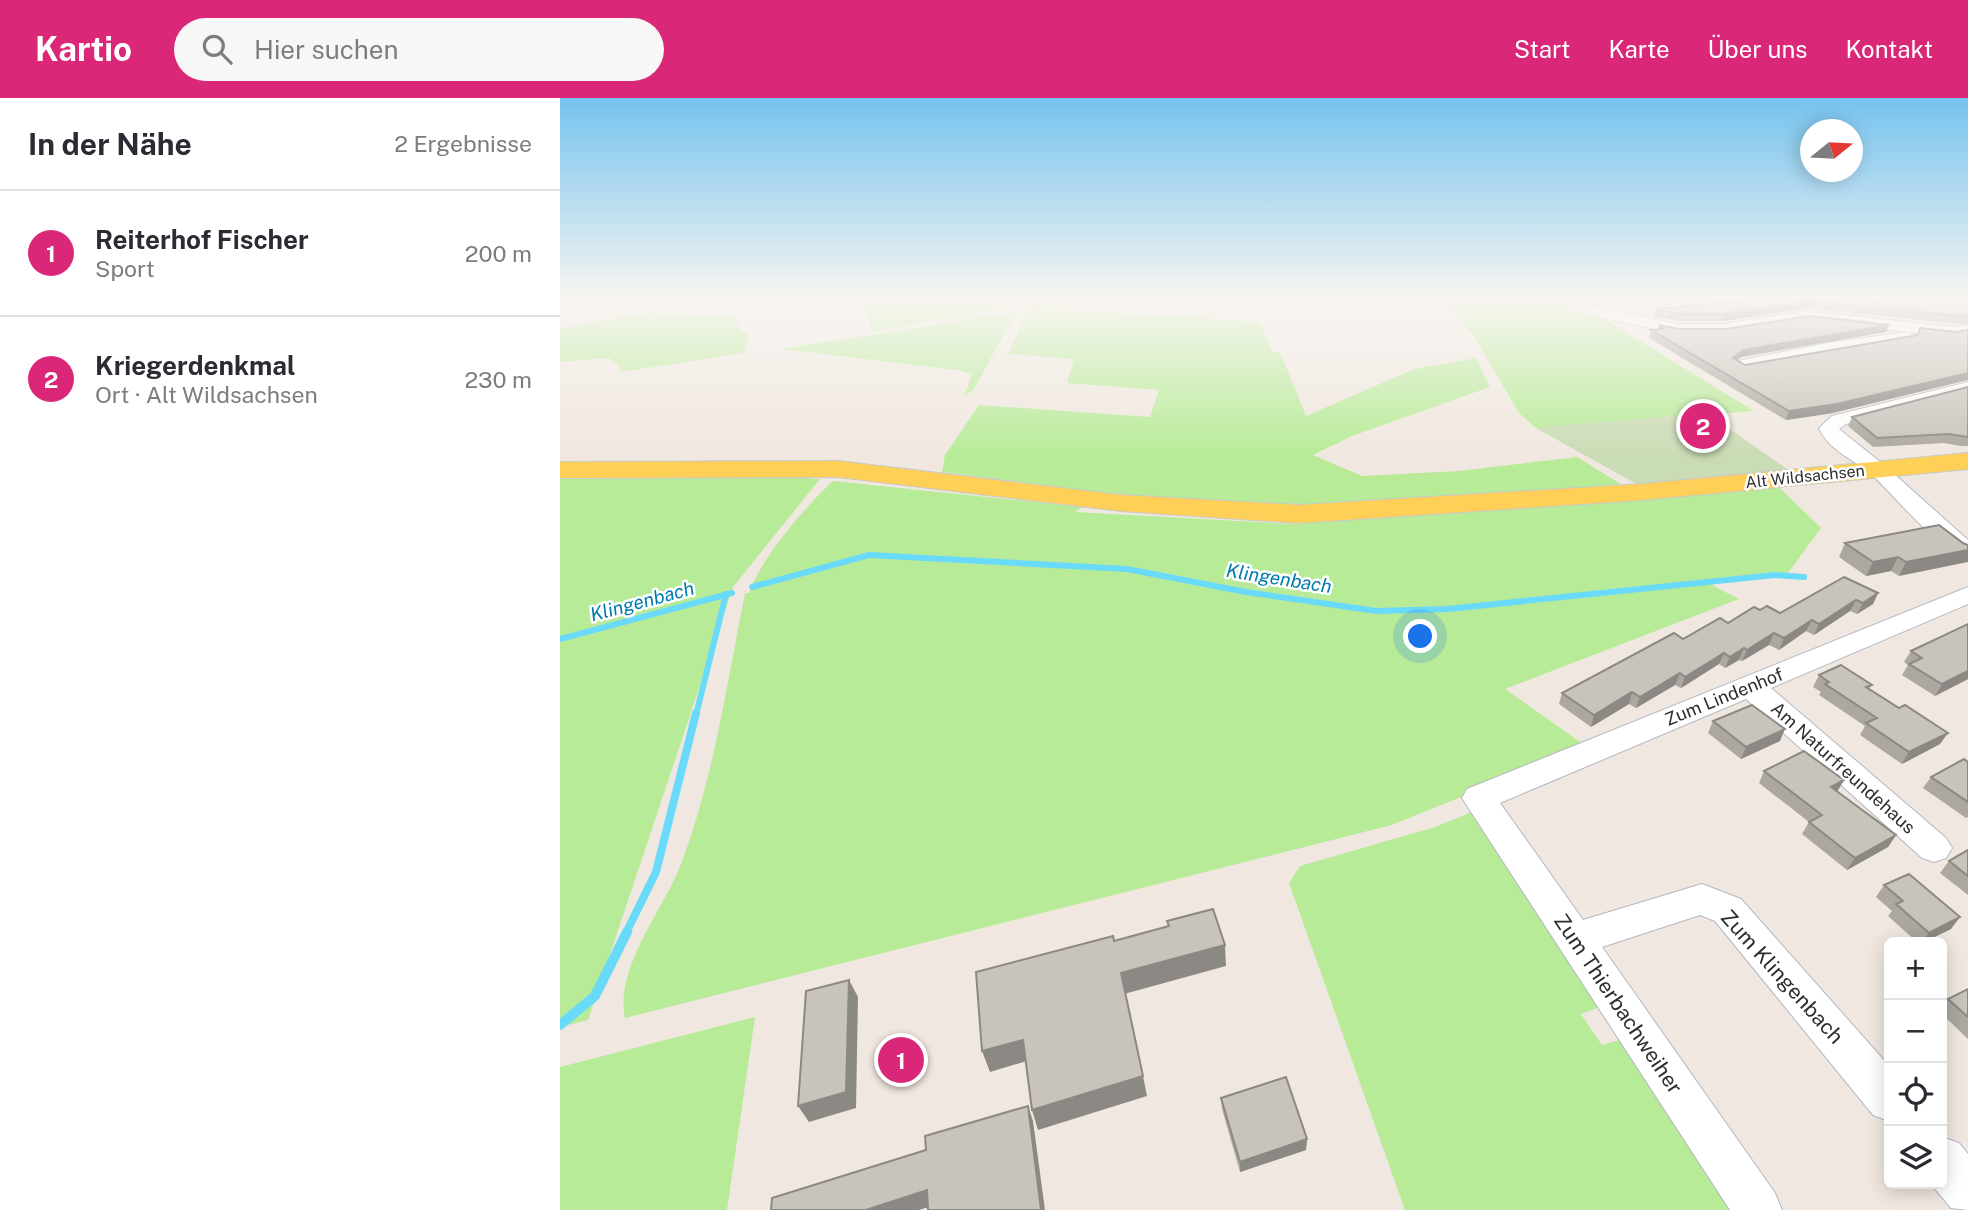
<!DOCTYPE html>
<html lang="de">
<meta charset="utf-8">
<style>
:root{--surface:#fff;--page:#f7f7f7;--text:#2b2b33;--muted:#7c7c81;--line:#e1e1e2;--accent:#db2777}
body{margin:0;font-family:"Public Sans",sans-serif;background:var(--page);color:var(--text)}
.controls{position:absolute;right:21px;bottom:21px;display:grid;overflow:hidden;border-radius:10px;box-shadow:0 4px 18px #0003}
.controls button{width:63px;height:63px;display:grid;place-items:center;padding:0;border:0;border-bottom:2px solid var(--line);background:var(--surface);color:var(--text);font:35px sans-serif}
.compass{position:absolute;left:1240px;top:21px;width:63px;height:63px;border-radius:50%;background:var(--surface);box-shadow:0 4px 18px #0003;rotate:72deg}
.you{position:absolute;left:861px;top:539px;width:24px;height:24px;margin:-18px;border:5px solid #fff;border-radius:50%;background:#1a73e8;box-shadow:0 0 0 10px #1a73e833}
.badge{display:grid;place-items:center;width:46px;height:46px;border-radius:50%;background:var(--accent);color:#fff;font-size:23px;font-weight:700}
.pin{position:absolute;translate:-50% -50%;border:4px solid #fff;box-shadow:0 2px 7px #0006}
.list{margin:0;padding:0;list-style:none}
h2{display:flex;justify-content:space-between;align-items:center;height:91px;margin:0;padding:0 28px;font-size:30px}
h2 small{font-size:23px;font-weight:400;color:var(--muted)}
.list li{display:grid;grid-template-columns:46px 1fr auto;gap:21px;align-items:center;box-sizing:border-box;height:126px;padding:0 28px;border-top:2px solid var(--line)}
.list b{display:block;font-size:26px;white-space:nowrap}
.list p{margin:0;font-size:23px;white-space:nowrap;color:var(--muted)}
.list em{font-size:23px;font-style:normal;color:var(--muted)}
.icon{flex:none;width:38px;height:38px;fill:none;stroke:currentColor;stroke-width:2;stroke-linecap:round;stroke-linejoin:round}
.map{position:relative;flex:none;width:1408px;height:1112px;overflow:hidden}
header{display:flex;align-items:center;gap:42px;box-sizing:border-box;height:98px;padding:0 35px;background:var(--accent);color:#fff}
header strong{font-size:33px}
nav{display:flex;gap:38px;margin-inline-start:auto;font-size:24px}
.search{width:490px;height:63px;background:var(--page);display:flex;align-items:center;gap:18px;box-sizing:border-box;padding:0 24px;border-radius:38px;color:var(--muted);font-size:26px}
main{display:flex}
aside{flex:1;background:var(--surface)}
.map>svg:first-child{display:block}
</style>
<header>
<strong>Kartio</strong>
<div class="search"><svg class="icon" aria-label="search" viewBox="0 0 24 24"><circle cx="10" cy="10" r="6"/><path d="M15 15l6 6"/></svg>Hier suchen</div>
<nav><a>Start</a><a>Karte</a><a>Über uns</a><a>Kontakt</a></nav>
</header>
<main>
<aside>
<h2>In der Nähe<small>2 Ergebnisse</small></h2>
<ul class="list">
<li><span class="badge">1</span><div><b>Reiterhof Fischer</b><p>Sport</p></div><em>200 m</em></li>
<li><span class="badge">2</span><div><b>Kriegerdenkmal</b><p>Ort · Alt Wildsachsen</p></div><em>230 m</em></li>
</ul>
</aside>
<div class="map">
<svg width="1408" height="1112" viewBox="0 0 1408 1112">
<rect width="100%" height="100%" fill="#f0e8e0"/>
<g fill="#b8eb98">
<path d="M302 201H458L461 207 312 234Z"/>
<path d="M880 201H968L1039 218 1194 313 976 330 959 315 913 237Z"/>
<path d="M470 209 700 224 712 254H720L746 318 854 271 916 260 930 289 792 338 753 357 802 378 899 373 1017 359 1064 388 765 408 655 405 536 394 382 374 385 357 419 307 590 319 599 292 507 285 514 261 448 256Z"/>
<path d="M88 214 180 220 176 229 189 238 183 255 61 274 59 267 49 260 0 264V231Z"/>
<path d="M456 214 414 291 404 299 412 276 398 272 221 251Z"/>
<path d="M254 375 250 381H260L173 489 28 922 0 929V377Z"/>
<path d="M273 383 522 409 515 414 734 426 1219 389 1261 430 1228 475 1146 484 1179 501 945 591 1026 648 832 727 65 920C54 870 104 811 121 766 154 679 167 585 185 495H189C201 460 246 408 273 383Z"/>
<path d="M914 713 1043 908 1021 916 1042 947 1066 940 1178 1112H845L729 785 740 768 875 729Z"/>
<path d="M195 919 167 1112H0V969Z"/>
</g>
<path fill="#cadcb5" d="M1146 315 1233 375 1080 388 976 330Z"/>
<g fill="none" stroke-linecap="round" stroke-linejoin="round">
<g stroke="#6adafa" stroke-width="6">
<path d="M192 489 309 457 567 471 686 494 816 513 888 511 1215 477 1244 479"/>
<path d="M0 541 172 495"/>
<path d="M136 617 166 496"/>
</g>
<path stroke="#6adafa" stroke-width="8" d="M66 835 96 774 136 615"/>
<path stroke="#6adafa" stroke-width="10" d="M0 927 35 898 67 834"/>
<g stroke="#b4b7c2" stroke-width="2">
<g id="minor">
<path d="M1033 208 1117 226H1163L1248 213 1393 229 1408 227V237L1393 239 1248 223 1163 236H1117L1028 216 1025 213Z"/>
<path d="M1348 234 1354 236V242L1182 272 1173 267 1182 262 1273 244Z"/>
<path d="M1408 284V294L1286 326 1279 331 1324 367 1408 442V461C1380 454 1334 397 1311 376 1294 362 1267 351 1259 330L1272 318Z"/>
<path d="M1408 489V506L1211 590 1386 740 1392 750 1386 760 1374 764 1362 760 1186 601 940 705 1023 822 1142 786 1181 801 1329 968V1023L1313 1017 1155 823 1140 817 1042 849 1215 1095 1222 1112H1170L902 700 907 691Z"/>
<path d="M1382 1039 1399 1045 1408 1056V1112L1391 1110 1371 1086H1382Z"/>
</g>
</g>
<g stroke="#c9c9c9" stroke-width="2">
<path id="major" d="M1408 355V371L1082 402 739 425 561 413 278 379 0 380V364L278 363 561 397 739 407 1082 386Z"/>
</g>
<use href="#minor" fill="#fff" fill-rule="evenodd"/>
<use href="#major" fill="#fed057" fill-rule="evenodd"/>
</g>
<g fill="#aca8a1">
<path d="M1207 201 1315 204 1408 201V227L1248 210 1163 223H1117L1094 218 1096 211Z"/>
<path d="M1099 227 1119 231 1326 234 1181 259 1178 262 1185 267 1357 237 1360 230 1396 234 1273 315 1226 322 1089 240 1091 232H1097Z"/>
<path d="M1408 289V348H1401L1384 345 1313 349 1288 328 1292 319Z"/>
<path d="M1379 427 1339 478 1331 473 1306 478 1279 459 1285 445Z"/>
<path d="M1318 495 1313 506 1297 516 1290 513 1254 537 1246 533 1219 552 1209 547 1182 563 1179 562 1165 570 1159 566 1121 590 1115 587 1076 610 1069 606 1031 629 999 606 1002 595 1123 541 1200 512 1220 515Z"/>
<path d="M1351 553 1408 581 1375 598 1342 577 1348 567 1344 564Z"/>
<path d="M1259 577 1312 587 1309 591 1380 646 1342 666 1300 637 1305 628 1259 597 1261 594 1253 589Z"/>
<path d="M1153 623 1220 643 1181 661 1148 635Z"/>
<path d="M1408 664V719L1406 720 1363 690 1371 679Z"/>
<path d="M1204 673 1284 682 1277 693 1336 737 1328 749 1287 772 1242 736 1249 724 1199 685Z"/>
<path d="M1408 752V797L1380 775 1389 763Z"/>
<path d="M1324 787 1391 831 1364 844H1357L1328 818 1332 813 1316 799Z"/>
<path d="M1408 891V941L1382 916V909L1388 901Z"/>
<path d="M661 1000 747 1041 746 1052 680 1074 662 1011Z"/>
</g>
<g fill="#8c8883">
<path d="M1251 203 1248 210 1163 223 1165 216Z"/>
<path d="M1329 227 1326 234 1181 259 1171 268 1173 260 1184 252Z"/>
<path d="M1408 275V282L1273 315 1226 322 1229 313Z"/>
<path d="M1408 452V464L1339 478 1346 464Z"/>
<path d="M1338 459 1331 473 1306 478 1313 464Z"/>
<path d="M1318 495 1313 506 1297 516 1303 505Z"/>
<path d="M1296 502 1290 513 1254 537 1259 526Z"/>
<path d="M1252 522 1246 533 1219 552 1224 540Z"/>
<path d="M1214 535 1209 547 1182 563 1187 552Z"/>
<path d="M1184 550 1179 562 1165 570 1170 559Z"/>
<path d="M1164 555 1159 566 1121 590 1125 579Z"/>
<path d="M1408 573V581L1375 598 1382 586Z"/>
<path d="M1120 575 1115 587 1076 610 1080 599Z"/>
<path d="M1072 594 1069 606 1031 629 1034 617Z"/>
<path d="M1225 631 1220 643 1181 661 1186 649Z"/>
<path d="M1388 635 1380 646 1342 666 1349 654Z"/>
<path d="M1284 682 1277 694 1271 689Z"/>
<path d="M1336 737 1328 749 1287 772 1295 760Z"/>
<path d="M1400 819 1391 831 1364 844H1361L1369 835Z"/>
<path d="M665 847 666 868 564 896 561 875Z"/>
<path d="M289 882 298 899 296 1010 249 1024 238 1008Z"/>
<path d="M463 942 470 962 430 974 422 953Z"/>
<path d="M583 978 587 998 478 1032 472 1012Z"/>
<path d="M468 1008 473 1023 485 1112H481Z"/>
<path d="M747 1041 746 1052 680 1074V1064Z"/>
<path d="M367 1092 375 1107 359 1112H306Z"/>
</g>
<g fill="#c8c3bb" stroke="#8c8883" stroke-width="2">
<path d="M1207 201H1308L1315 204 1330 201H1408V219L1251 203 1165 216H1119L1096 211Z"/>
<path d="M1251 218 1329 227 1184 252 1173 260 1185 267 1358 237 1360 230 1396 234 1408 232V275L1277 306 1229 313 1091 232 1104 231 1099 227 1119 231H1165Z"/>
<path d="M1408 289V339L1388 336 1317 340 1292 319Z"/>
<path d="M1379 427 1403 445 1408 447V452L1346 464 1338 459 1313 464 1285 445Z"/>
<path d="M1284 479 1318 495 1303 505 1296 502 1259 526 1252 522 1224 540 1214 535 1187 552 1184 550 1170 559 1164 555 1125 579 1120 575 1080 599 1072 594 1034 617 1002 595 1114 535 1123 541 1160 520 1168 525 1194 509 1200 512 1207 508 1220 515Z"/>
<path d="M1408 526V573L1382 586 1349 566 1362 560 1351 553Z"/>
<path d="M1281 567 1312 587 1306 589 1339 610 1345 607 1388 635 1349 654 1306 625 1317 620 1265 586 1269 584 1259 577Z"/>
<path d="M1192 607 1225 631 1186 649 1153 623Z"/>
<path d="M1244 653 1284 682 1271 689 1336 737 1295 760 1249 724 1262 717 1204 673Z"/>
<path d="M1404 661 1408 664V704L1371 679Z"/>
<path d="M1408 752V778L1389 763Z"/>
<path d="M1349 776 1400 819 1369 835 1336 806 1343 803 1324 787Z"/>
<path d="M653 811 665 847 561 875 583 978 472 1012 463 942 422 953 416 874 553 838 554 843 609 828 607 823Z"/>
<path d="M289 882 286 994 238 1008 246 893Z"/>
<path d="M1408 891V919L1388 901Z"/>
<path d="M726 979 747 1041 680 1064 661 1000Z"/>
<path d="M468 1008 481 1112H368L367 1092 306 1112H211L212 1100 366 1052 365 1038Z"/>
</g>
<linearGradient id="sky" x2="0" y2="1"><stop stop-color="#75c3ef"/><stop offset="0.56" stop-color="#f8f5f1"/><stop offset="1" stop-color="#f8f5f1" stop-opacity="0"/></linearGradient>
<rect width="1408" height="357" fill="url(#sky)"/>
<g text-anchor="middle" stroke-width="5" stroke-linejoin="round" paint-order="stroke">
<g font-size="16" fill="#2e2e2e" stroke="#fff">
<text transform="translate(1245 378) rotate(-6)" y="6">Alt Wildsachsen</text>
</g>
<g font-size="18" fill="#2e2e2e" stroke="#fff">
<text transform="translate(1164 599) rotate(-22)" y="6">Zum Lindenhof</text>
<text transform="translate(1283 670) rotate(42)" y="6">Am Naturfreundehaus</text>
</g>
<g font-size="19" font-style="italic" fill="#007baf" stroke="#fff">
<text transform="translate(719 480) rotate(9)" y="7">Klingenbach</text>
<text transform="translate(82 503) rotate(-15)" y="7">Klingenbach</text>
</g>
<g font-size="21" fill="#2e2e2e" stroke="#fff">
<text transform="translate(1222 879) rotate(48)" y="7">Zum Klingenbach</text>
<text transform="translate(1058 906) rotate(56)" y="7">Zum Thierbachweiher</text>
</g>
</g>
</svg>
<div class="controls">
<button>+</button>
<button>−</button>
<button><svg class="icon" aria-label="locate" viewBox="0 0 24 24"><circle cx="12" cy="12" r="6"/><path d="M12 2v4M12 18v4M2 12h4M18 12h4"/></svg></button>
<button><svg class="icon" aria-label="layers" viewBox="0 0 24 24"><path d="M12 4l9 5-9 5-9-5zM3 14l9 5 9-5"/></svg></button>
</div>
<svg class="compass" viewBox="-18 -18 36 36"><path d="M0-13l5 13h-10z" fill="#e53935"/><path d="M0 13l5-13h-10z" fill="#7c7c81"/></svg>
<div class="you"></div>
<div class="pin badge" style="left:341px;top:962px">1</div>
<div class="pin badge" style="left:1143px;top:328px">2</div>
</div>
</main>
